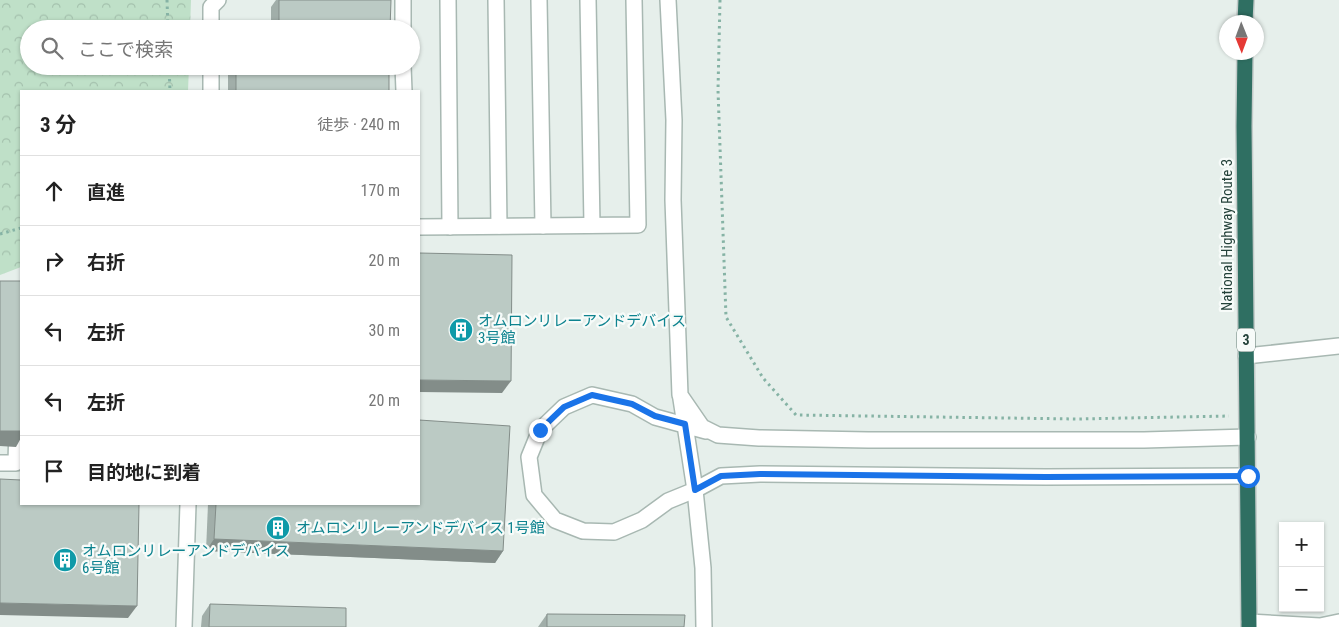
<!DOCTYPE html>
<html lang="ja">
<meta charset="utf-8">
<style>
:root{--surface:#fff;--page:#f6f6f6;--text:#222;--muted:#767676;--line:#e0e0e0}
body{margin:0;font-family:"Roboto Condensed","Noto Sans JP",sans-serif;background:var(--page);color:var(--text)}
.controls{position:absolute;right:15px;bottom:15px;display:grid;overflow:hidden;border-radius:0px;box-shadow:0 1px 4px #0004}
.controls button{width:45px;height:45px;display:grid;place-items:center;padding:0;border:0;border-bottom:1px solid var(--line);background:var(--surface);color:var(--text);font:25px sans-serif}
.compass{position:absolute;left:1219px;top:15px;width:45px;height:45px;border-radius:50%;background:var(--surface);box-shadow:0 1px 4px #0004;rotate:179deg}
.stop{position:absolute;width:15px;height:15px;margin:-11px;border:4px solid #1a73e8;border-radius:50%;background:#fff}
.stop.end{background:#1a73e8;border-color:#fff;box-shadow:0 1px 5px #0008}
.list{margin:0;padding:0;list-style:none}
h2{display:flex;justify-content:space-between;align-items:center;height:65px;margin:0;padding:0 20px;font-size:21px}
h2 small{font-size:16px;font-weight:400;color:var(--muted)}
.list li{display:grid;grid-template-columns:32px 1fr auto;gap:15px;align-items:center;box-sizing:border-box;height:70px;padding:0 20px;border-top:1px solid var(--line)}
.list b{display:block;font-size:19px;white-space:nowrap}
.list em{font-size:16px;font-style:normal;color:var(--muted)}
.icon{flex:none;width:28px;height:28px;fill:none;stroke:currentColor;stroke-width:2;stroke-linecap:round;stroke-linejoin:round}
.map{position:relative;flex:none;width:1339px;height:627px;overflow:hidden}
.search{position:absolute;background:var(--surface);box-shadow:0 1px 4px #0004;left:20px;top:20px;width:400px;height:55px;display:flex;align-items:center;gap:12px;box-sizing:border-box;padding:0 18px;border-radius:28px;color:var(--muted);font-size:19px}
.panel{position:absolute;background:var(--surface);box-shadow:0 1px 4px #0004;left:20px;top:90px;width:400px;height:415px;border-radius:0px}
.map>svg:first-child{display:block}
</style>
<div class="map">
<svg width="1339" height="627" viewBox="0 0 1339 627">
<defs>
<pattern id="forest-crowns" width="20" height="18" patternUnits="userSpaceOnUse" patternTransform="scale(1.25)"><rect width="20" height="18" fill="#bfe0c8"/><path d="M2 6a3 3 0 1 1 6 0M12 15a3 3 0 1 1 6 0" fill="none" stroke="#a4c1ad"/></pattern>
</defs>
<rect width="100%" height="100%" fill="#e6efeb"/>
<path fill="url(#forest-crowns)" d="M0 0H191L190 29H29V66H189L188 91H21V267L0 275Z"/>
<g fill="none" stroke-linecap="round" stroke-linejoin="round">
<g stroke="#a8b8b2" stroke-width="18">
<g id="minor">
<path d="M403 0V29"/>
<path d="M448 0 450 227"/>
<path d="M496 0 499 226"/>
<path d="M539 0 543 226"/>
<path d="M588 0 592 225"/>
<path d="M668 0 674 120 673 200 680 395 702 427 718 435 759 438 868 440H1144L1248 437"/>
<path d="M211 29V7L218 0"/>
<path d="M403 66 404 91"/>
<path d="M211 91V66"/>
<path d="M419 227 638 225 634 0"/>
<path d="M1246 356 1339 346"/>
<path d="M681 399 695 490 668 501 642 520 614 532 583 531 555 520 534 495 529 457 540 430 564 407 592 395 632 404 655 417 706 431"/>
<path d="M0 463H16L17 426"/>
<path d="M1249 622 1320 626 1339 622"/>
<path d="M184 627 188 504"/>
<path d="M704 627 703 568 695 490 721 476 760 474 1046 477 1248 476"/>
</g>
</g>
<g stroke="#c2cac8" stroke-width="18">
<g id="highway">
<path d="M1245 22 1246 0"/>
<path d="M1245 52 1244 126 1249 627"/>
</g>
</g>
<g stroke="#86b3a5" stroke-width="3" stroke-dasharray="2.5 4" stroke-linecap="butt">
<path d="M167 0 168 29"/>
<path d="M720 0 718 90 726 317 763 378 796 415 1076 419 1229 416"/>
<path d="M169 66 170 91"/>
<path d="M0 234 21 228"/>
</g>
<use href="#minor" stroke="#fff" stroke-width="15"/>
<use href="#highway" stroke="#2f6f62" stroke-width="15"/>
</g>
<g fill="#a1aea9">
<path d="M276 0H279L390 29 271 22V7Z"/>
<path d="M237 21V29H232Z"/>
<rect x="228" y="66" width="161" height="25"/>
<path d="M208 504H419L503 551 495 563 206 551Z"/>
<path d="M210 604 346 627H201L202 616Z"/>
<path d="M547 614 684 627H538Z"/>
</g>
<g fill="#838d89">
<path d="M419 380 511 381 502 393 419 392Z"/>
<path d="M0 431H21V438L16 447 0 446Z"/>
<path d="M214 539 503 551 495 563 206 551Z"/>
<path d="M0 603 137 606 128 618 0 615Z"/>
</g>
<g fill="#bbcac4" stroke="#838d89">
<path d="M279 0H391L390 29H237V21L279 22Z"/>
<rect x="236" y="66" width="153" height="25"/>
<path d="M419 253 512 255 511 381 419 380Z"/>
<rect x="0" y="281" width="21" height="150"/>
<path d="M419 420 510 426 503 551 214 539 216 504H419Z"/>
<path d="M0 479 21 480V504H139L137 606 0 603Z"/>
<path d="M210 604 346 608V627H209Z"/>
<path d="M547 614 685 615 684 627H547Z"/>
</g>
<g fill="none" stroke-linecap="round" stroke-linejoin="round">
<path stroke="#1a73e8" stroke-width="6" d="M540 430 564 407 592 395 632 404 655 416 685 424 695 490 721 476 760 474 1046 477 1248 476"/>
</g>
<defs>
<g id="building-disc" transform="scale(1.25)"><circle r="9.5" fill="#0f9aa8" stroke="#f7fbf9"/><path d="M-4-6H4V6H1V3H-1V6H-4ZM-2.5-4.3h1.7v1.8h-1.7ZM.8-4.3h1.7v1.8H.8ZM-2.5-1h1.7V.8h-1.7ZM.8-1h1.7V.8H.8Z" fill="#fff"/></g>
</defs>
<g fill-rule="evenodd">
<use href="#building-disc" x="461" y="330"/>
<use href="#building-disc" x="278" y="528"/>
<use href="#building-disc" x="65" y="560"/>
</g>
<g text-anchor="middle" stroke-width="4.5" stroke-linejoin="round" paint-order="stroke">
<rect fill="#f7fbf9" stroke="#637a73" stroke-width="1" x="1237" y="328.5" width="18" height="23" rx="4"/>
<g font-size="14" font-weight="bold" fill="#24423a">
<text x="1246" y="345">3</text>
</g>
<g font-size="15" fill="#24423a" stroke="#f7fbf9">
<text transform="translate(1227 235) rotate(-90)" y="5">National Highway Route 3</text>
</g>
<g font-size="15" fill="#0d838f" stroke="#f7fbf9" text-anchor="start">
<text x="478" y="326">オムロンリレーアンドデバイス<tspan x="478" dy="17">3号館</tspan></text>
<text x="296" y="533">オムロンリレーアンドデバイス 1号館</text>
<text x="82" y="556">オムロンリレーアンドデバイス<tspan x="82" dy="17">6号館</tspan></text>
</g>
</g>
</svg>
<div class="controls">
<button>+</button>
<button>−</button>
</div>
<svg class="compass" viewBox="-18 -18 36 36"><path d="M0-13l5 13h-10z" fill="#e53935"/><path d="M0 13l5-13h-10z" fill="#767676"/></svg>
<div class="stop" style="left:1248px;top:476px"></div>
<div class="stop end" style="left:540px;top:430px"></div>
<div class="search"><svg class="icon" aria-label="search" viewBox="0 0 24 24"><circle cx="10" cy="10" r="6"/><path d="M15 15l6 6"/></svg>ここで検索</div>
<section class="panel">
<h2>3 分<small>徒歩 · 240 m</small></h2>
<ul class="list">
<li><svg class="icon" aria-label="ahead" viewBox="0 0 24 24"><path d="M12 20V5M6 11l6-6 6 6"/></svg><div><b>直進</b></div><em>170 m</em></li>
<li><svg class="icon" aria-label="right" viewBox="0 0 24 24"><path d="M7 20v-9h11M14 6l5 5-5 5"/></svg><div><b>右折</b></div><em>20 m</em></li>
<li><svg class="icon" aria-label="left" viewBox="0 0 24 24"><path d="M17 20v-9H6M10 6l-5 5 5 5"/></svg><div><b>左折</b></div><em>30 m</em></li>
<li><svg class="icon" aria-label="left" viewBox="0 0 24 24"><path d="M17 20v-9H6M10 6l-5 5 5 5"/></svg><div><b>左折</b></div><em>20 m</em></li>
<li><svg class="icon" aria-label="arrive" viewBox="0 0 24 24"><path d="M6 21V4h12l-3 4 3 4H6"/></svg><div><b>目的地に到着</b></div></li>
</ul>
</section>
</div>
